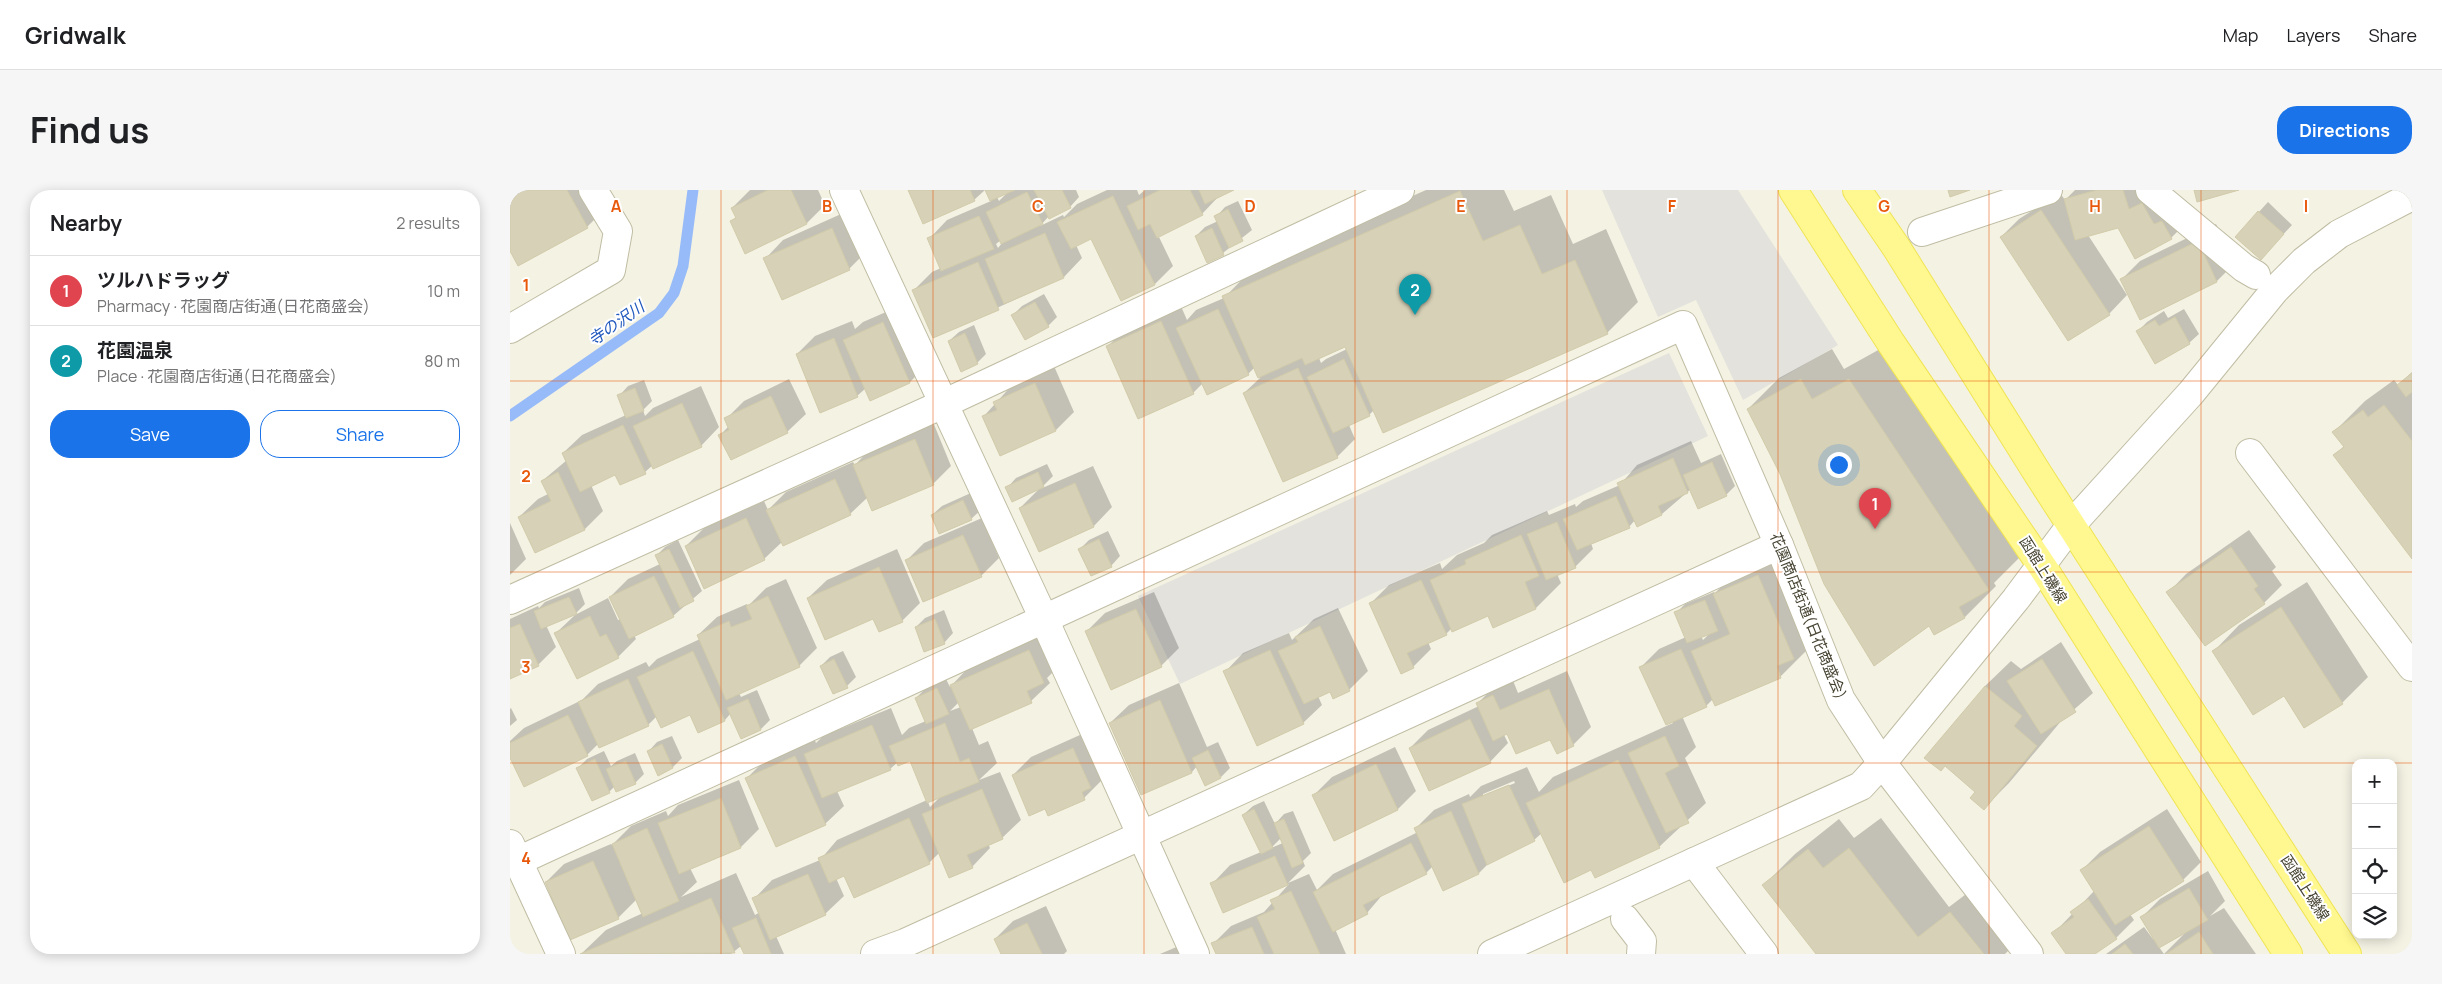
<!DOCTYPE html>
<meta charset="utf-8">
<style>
:root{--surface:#fff;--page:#f6f6f6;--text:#202124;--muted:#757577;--line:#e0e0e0;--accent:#1a73e8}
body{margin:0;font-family:Manrope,"Noto Sans JP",sans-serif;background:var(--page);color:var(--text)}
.controls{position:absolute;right:15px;bottom:15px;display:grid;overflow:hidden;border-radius:10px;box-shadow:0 2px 12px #0003}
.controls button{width:45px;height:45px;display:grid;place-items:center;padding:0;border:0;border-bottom:1px solid var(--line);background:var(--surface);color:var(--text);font:25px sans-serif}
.you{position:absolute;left:1328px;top:274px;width:18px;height:18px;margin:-12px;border:4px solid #fff;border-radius:50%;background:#1a73e8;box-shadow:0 0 0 8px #1a73e833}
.badge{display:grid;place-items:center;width:32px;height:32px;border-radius:50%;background:var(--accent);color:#fff;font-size:16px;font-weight:700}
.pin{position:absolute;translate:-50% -41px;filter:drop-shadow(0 1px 2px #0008)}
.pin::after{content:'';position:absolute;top:26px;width:18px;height:15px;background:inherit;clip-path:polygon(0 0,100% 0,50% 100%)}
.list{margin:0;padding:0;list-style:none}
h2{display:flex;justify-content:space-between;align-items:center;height:65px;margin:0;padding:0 20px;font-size:21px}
h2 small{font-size:16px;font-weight:400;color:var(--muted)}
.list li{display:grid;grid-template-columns:32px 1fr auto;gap:15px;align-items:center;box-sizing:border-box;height:70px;padding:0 20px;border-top:1px solid var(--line)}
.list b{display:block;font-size:19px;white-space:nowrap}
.list p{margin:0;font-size:16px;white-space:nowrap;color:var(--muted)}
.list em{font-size:16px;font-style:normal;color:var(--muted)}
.actions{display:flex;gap:10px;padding:15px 20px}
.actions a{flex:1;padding:11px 0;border:1px solid var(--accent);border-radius:20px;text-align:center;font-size:18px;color:var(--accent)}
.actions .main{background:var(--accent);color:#fff}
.icon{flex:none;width:28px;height:28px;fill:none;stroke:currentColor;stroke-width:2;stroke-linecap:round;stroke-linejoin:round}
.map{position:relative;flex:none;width:1902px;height:764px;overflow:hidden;border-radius:20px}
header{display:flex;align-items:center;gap:30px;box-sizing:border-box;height:70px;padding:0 25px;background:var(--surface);border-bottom:1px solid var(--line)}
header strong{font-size:24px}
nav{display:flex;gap:28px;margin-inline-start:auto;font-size:18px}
.intro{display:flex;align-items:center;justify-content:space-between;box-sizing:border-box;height:120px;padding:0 30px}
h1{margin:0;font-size:35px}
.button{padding:12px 22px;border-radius:20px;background:var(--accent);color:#fff;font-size:18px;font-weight:700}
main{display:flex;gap:30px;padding:0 30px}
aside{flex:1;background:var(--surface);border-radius:20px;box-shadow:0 2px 12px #0003}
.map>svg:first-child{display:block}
</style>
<header>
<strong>Gridwalk</strong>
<nav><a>Map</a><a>Layers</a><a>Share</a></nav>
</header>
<div class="intro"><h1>Find us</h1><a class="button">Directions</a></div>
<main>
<aside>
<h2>Nearby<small>2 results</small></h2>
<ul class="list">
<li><span class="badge" style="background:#e0444e">1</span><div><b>ツルハドラッグ</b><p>Pharmacy · 花園商店街通(日花商盛会)</p></div><em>10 m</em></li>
<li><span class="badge" style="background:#0f9aa8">2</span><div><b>花園温泉</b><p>Place · 花園商店街通(日花商盛会)</p></div><em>80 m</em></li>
</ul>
<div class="actions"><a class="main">Save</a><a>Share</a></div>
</aside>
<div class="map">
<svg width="1902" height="764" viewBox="0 0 1902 764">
<rect width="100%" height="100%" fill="#f4f2e3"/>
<g fill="#e3e2dc">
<path d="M1092 0H1228L1328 155 1233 210 1186 110 1148 127Z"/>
<path d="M1159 163 1198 246 670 494 628 406Z"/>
</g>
<g fill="#0003" fill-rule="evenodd">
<path d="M0 0H97L103 11 77 37 9 75 0 58Z"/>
<path d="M240 0H308L315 15 297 33 221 32 227 26 222 18Z"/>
<path d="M399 0H475L464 10Z"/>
<path d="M476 0H566L569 7 560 17 539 26 530 36 553 25 554 27 567 14 597 0H627L629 5 635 0H721L710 5 692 24 648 45 663 76 645 94 582 47 566 55 572 68 554 87 424 147 404 100 422 82 431 78 419 49 437 30 481 11ZM497 3 489 11 487 7ZM491 50 492 53 488 58 486 54Z"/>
<path d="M916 0H994L1004 21 1041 5 1063 54 1096 39 1128 112 1097 143 864 220 859 225 839 235 845 249 827 267 734 203 750 188 745 177 738 184 693 193 683 203 597 157 615 139 670 114 677 130 686 120 714 108 745 76ZM836 155 837 159 816 169 811 173 809 168Z"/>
<path d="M1565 0H1637L1679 30 1661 48 1609 36 1578 45 1617 105 1599 124 1559 150 1491 47 1509 29 1550 3 1555 10Z"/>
<path d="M728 11 742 40 713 63 698 71 686 46 695 37 708 31 706 27 715 17Z"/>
<path d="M1758 12 1782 35 1760 59 1726 47Z"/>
<path d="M340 20 358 60 340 78 273 109 255 69 273 50Z"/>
<path d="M1706 34 1725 73 1707 91 1612 89 1630 71Z"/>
<path d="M534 104 547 127 538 136 503 125 512 116Z"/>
<path d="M392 115 418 174 400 192 356 198 347 206 287 164 305 146 342 131 345 139 353 132Z"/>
<path d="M1674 119 1689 144 1679 153 1628 141 1637 132 1654 121 1658 128Z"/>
<path d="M464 135 476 164 467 173 439 151 449 142Z"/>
<path d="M1322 159 1334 179 1370 159 1509 368 1484 393 1486 396 1455 427 1424 443 1419 434 1272 284 1238 219 1269 188Z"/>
<path d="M544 176 564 222 546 240 490 264 474 226 503 194Z"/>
<path d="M1902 182V367L1825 265 1834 256 1824 242 1855 211 1884 190 1888 195Z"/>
<path d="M279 189 296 224 277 242 210 245 219 236 216 229 234 211Z"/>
<path d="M134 190 142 211 133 220 135 226 143 218 191 196 209 237 191 256 143 275 135 282 106 284 81 295 93 321 75 339 26 361 9 327 28 309 38 304 32 291 57 270 53 263 72 245 116 225 109 206 118 196Z"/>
<path d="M423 232 441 276 423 294 358 307 340 324 272 352 254 369 176 356 194 338 254 311 258 320 276 302 343 272 345 275 362 257Z"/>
<path d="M1181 251 1191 273 1211 264 1225 296 1216 305 1181 299 1152 324 1125 330 1119 337 1081 353 1083 359 1065 377 1047 384 1051 393 1026 418 984 436 979 425 942 438 936 444 918 452 921 459 903 477 861 413 879 395 930 373 932 379 947 365 974 353 982 345 1037 321 1039 325 1065 314 1066 317 1073 311 1110 295 1127 275Z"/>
<path d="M537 274 543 286 530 299 583 276 602 317 584 336 529 360 510 318 531 297 497 298 506 288Z"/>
<path d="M463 302 471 320 461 329 430 343 422 325 432 316Z"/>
<path d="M472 328 489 368 471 386 396 371 414 353Z"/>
<path d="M0 333 16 369 0 385Z"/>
<path d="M1739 340 1766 377 1762 381 1772 395 1754 413 1658 403 1676 384Z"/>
<path d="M598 341 610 366 601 376 570 359 579 350Z"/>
<path d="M168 350 192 401 163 426 124 445 126 449 108 467 46 443 65 425 98 408 108 430 111 429 100 407 118 389 150 374 146 366 155 357Z"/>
<path d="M387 359 410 413 392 431 298 408 317 390Z"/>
<path d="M1274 360 1309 442 1294 457 1296 461 1271 486 1205 514 1203 509 1196 516 1172 526 1186 557 1175 568 1196 613 1149 657 1082 679 1032 643 1024 650 980 672 969 683 933 699 923 676 916 683 874 703 857 723 825 739 836 764H707L703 754 721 736 754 722 779 694 713 721 702 694 720 675 751 662 733 625 743 616 754 611 765 634 774 624 783 621 801 663 793 671 795 676 778 693 799 684 807 700 823 684 908 642 906 638 924 620 959 604 960 607 971 596 1017 577 1029 602 1043 587 1163 533 1131 477 1149 459 1176 447 1166 423 1175 414 1204 402 1205 403 1230 378ZM1202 441 1193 450 1191 446ZM1004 591 1005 593 973 606V604ZM771 648 773 653 761 658Z"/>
<path d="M276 389 307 458 289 476 229 503 231 507 247 500 260 530 251 539 232 547 221 523 215 530 189 542 180 523 147 526 138 535 88 554 77 565 0 566V551L14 538 72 510 88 494 136 472 139 477 147 469 190 449 188 445 207 427 237 414 238 416 256 398Z"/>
<path d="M1797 392 1858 487 1832 513 1795 536 1774 504 1704 461 1729 435Z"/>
<path d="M69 398 75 414 66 423 36 435 46 457 28 475 0 487V429L28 416 29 418 35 412Z"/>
<path d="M644 402 669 458 651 476 577 441 595 423Z"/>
<path d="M828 418 858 481 839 500H821L808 506 812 515 793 533 715 482 733 463 779 443 782 450 804 429Z"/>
<path d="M434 420 443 443 434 453 406 437 415 428Z"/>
<path d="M537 443 551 474 537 488 540 493 521 511 462 538 469 555 478 551 487 573 469 590 490 582 511 630 492 648 478 654 480 658 462 677 429 663 419 673 334 684 326 688 334 706 315 724 266 746 274 764H235L231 756 221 764H71L96 740 133 723 127 709 108 728 36 692 54 674 101 654 102 655 121 636 156 621 158 626 168 615 229 590 249 639 231 657 180 678 187 692 171 707 226 683 245 725 250 722 244 709 262 690 310 670 327 650 417 610 401 569 388 572 380 579 327 601 334 616 315 634 237 588 255 570 304 548 306 553 313 546 381 518 392 545 399 538 416 531 406 508 415 499 436 489 440 497 459 477ZM449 512 451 517 440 521ZM431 606 420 617 418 612Z"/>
<path d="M1551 452 1583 503 1552 530 1499 593 1474 618 1467 602 1475 496 1501 471 1511 479Z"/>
<path d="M333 461 346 487 337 496 311 476 320 467Z"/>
<path d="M1057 481 1081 537 1063 555 1041 548 998 543 994 545 998 553 980 572 900 558 918 540 969 516 968 513 986 495 1002 488 1008 503Z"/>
<path d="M669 493 697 557 708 552 720 578 711 587 687 576 682 582 631 603 600 533 619 515Z"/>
<path d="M1 518 7 530 0 536V519Z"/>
<path d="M581 540 592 590 574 608 535 617 503 585 521 567Z"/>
<path d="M162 546 172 568 163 577 149 584 138 562 147 552Z"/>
<path d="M885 557 906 601 888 619 804 605 822 587Z"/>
<path d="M94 561 101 576 107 571 125 563 134 584 125 593 105 596 99 602 83 610 68 578 77 569Z"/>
<path d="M1657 619 1691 672 1673 690 1620 724 1624 730 1606 748 1583 764H1557L1543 744 1585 700 1572 680 1590 662Z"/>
<path d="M1371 628 1439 717 1472 692 1514 745 1495 764H1308L1254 695 1285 664 1329 629 1344 648Z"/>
<path d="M1698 681 1715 711 1700 726 1714 718 1746 764H1654L1675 743 1649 757 1654 764H1596L1634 737 1643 749 1645 748 1632 727 1650 709Z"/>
<path d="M536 716 557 761 554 764H492L485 749 503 731Z"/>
<path d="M683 750 689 764H650Z"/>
</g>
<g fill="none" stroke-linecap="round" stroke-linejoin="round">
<path stroke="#97bbf8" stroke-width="11" d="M0 226 149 123 164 103 173 76 183 0"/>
</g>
<g fill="#d6d1b7" stroke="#d2cbaa">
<path d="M0 0H57L78 38 8 76 0 61Z"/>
<path d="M258 0H281L297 34 235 64 220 31 226 28 221 18Z"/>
<path d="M398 0H460L465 11 413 34Z"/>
<path d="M475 0H505L480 11Z"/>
<path d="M524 0H552L561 18 539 29Z"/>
<path d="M650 0H680L693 25 647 48 640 34 628 40 617 16Z"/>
<path d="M689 0H724L695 14Z"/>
<path d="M1438 0H1460L1440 7Z"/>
<path d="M1587 0H1613L1619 19 1632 13 1644 34 1652 31 1662 49 1625 69 1608 38 1565 50 1554 9Z"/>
<path d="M1684 0H1729L1687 12Z"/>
<path d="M950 1 973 51 1010 35 1032 84 1065 70 1098 144 873 243 835 157 795 175 792 168 748 188 712 106Z"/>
<path d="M517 2 533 34 491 54 476 22Z"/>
<path d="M603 6 645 95 611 111 581 49 561 59 547 32Z"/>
<path d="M718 19 733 51 719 58 704 26Z"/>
<path d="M1531 20 1600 125 1558 151 1490 47Z"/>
<path d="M1748 21 1774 44 1751 70 1725 47Z"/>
<path d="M469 26 484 59 431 81 417 48Z"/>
<path d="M322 38 340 80 272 110 253 68Z"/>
<path d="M702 38 714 65 697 73 685 46Z"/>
<path d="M535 43 554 88 494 114 475 69Z"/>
<path d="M1688 51 1707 92 1630 130 1610 89Z"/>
<path d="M468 72 489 120 423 148 402 100Z"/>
<path d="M525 112 539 137 515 150 501 125Z"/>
<path d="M708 119 739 185 697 205 666 138Z"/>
<path d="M1665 127 1680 154 1645 174 1626 141 1645 130 1649 136Z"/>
<path d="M651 131 684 204 628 229 596 156Z"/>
<path d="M373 132 400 193 360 211 333 150Z"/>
<path d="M455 143 468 174 451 182 438 151Z"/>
<path d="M324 148 348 207 310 223 286 164Z"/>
<path d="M834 169 860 226 823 243 797 187Z"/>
<path d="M788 178 828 268 773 292 733 203Z"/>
<path d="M1902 183V202L1896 207 1887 195Z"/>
<path d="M1291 189 1302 209 1339 189 1479 400 1449 417 1455 428 1424 445 1419 436 1364 476 1314 394 1270 284 1237 219Z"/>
<path d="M525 193 546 241 490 266 472 226 487 220 483 212Z"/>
<path d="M125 198 134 221 116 228 107 205Z"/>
<path d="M261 206 278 243 221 270 208 245 219 240 214 228Z"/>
<path d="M172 213 192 257 143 279 123 236Z"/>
<path d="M1874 215 1902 251V369L1823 265 1834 257 1822 242 1853 220 1858 227Z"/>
<path d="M113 235 136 284 110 295 105 285 70 302 52 263Z"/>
<path d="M405 249 424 295 362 321 343 275Z"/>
<path d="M1163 268 1178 303 1148 316 1152 325 1127 337 1107 293Z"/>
<path d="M1202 272 1217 306 1188 319 1173 285Z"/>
<path d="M48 282 75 340 25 363 8 327 41 311 31 291Z"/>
<path d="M528 282 534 297 502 312 495 297Z"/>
<path d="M325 289 341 325 273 356 256 320Z"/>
<path d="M565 293 584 337 529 362 509 318Z"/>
<path d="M1106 306 1120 338 1067 360 1053 329Z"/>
<path d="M453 310 462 330 429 344 421 325Z"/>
<path d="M236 328 255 370 194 399 175 356Z"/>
<path d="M1047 332 1066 378 1036 390 1017 344Z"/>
<path d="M453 345 472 387 413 412 395 370Z"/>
<path d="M1011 345 1029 386 1015 392 1026 419 983 438 978 426 942 442 920 390 956 374 955 370Z"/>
<path d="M589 349 602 377 581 386 568 359Z"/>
<path d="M1721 357 1748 396 1744 399 1755 414 1695 456 1656 402Z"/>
<path d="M159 359 184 411 170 418 145 365Z"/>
<path d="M369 377 393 432 369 442 363 429 315 450 297 408Z"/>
<path d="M1248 385 1284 469 1267 476 1271 488 1205 516 1181 461 1220 444 1203 404Z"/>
<path d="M144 386 164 427 119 449 99 407Z"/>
<path d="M911 390 937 445 897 463 904 478 891 484 859 413Z"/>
<path d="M258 406 290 477 216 510 187 445 219 431 221 437 242 429 236 416Z"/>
<path d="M59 407 67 424 31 439 24 421Z"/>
<path d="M1195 410 1208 441 1177 453 1164 422Z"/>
<path d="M1771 417 1833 514 1794 538 1774 506 1743 525 1702 461Z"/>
<path d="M626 419 652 477 601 500 575 441Z"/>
<path d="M80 426 90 447 96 444 109 468 67 489 44 443Z"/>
<path d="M425 429 435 454 414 462 405 437Z"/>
<path d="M10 434 29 476 0 489V438Z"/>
<path d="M810 436 840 501 823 509 820 502 794 514 768 461 788 452 785 447Z"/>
<path d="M1171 459 1197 517 1156 535 1129 477Z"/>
<path d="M519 460 534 493 517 501 522 513 460 540 440 495Z"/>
<path d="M760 460 794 534 747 556 713 481Z"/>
<path d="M183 461 215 531 188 543 180 525 151 538 127 487Z"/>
<path d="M324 469 338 498 323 504 310 476Z"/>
<path d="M1532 469 1566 522 1531 544 1497 491Z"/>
<path d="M118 489 139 536 89 558 68 512Z"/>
<path d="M1475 496 1512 526 1504 536 1527 556 1474 620 1460 608 1465 602 1435 576 1431 581 1414 568Z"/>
<path d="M427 498 439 524 416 534 405 508Z"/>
<path d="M1039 499 1064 556 1047 564 1040 550 1006 564 997 544 983 551 966 513 983 505 990 520Z"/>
<path d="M238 509 251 540 231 549 217 518Z"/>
<path d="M650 510 682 583 631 605 599 533Z"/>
<path d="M58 525 78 566 14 597 0 568V553Z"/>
<path d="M960 529 981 573 919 601 899 558Z"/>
<path d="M435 533 450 572 459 568 469 592 417 613 400 571 388 576 379 556Z"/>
<path d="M362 535 381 580 312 608 294 564Z"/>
<path d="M1155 546 1169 576 1155 583 1179 633 1156 643 1118 563Z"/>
<path d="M152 554 163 578 148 586 137 561Z"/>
<path d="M563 558 581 598 572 602 575 610 538 626 535 619 519 626 502 585Z"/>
<path d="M698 560 711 588 695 596 682 568Z"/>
<path d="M285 566 316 635 266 657 235 588Z"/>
<path d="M85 569 100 603 82 611 66 578Z"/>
<path d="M1108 570 1150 658 1085 688 1081 680 1054 693 1016 613Z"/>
<path d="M116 571 126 594 106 602 96 579Z"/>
<path d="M866 574 888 620 824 651 802 605Z"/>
<path d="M999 595 1025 651 977 675 952 614Z"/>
<path d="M472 599 493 649 457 665 463 678 439 688 412 624Z"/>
<path d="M211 608 231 658 169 684 148 633Z"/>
<path d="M744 619 763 658 751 664 732 625Z"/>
<path d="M941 621 969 684 933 701 904 638Z"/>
<path d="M399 628 420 674 344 708 334 686 319 693 308 668Z"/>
<path d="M774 629 793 673 782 678 764 633Z"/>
<path d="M1639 636 1674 691 1605 735 1570 680Z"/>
<path d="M137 638 169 711 133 727 102 654Z"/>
<path d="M901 653 917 684 853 715 858 724 823 742 803 702Z"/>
<path d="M1339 658 1408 747 1440 722 1474 764H1306L1252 695 1298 659 1313 678Z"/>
<path d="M765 666 778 695 713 723 700 693Z"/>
<path d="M83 671 109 729 60 750 35 692Z"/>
<path d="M298 684 316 725 260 750 242 708Z"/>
<path d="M1679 698 1698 730 1649 758 1630 727Z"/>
<path d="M781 701 810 764H764L747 727 765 719 760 710Z"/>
<path d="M201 708 225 763 70 764Z"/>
<path d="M1578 709 1607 749 1585 764H1556L1541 743 1564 727 1560 722Z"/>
<path d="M246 728 261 764H234L222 738Z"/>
<path d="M517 733 532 764H491L484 749Z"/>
<path d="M742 737 754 764H706L701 753Z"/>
<path d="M1689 742 1703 764H1656Z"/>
<path d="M1615 754 1623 764H1602Z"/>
</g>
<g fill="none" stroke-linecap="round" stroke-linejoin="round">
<g stroke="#c0bda4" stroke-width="30">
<g id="minor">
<path d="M334 0 534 429 685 764"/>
<path d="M1640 0 1734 78 1746 85"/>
<path d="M1412 42 1538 0"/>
<path d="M0 139 101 80 108 41 83 0"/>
<path d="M1740 263 1902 477"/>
<path d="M0 410 433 214 890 0"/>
<path d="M0 654 51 764"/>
<path d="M8 671 1173 135 1269 355 1331 510 1372 573 1519 764"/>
<path d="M1184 672 1254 764"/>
<path d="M1115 729 1132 751 1131 764"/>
<path d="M365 764 395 753 1269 355"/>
<path d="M982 764 1351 596 1372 573 1506 409 1562 334 1681 203 1765 100 1794 71 1829 44 1902 6"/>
</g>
</g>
<g stroke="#f0e454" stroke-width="30">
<g id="major">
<path d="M1283 0 1381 153 1532 376 1778 764"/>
<path d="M1347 0 1386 57 1528 284 1837 764"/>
</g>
</g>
<use href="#minor" stroke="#fff" stroke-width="28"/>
<use href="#major" stroke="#fff890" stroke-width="28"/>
</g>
<path fill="none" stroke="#e8590c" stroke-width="1" stroke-opacity="0.55" d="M211 0V764M423 0V764M634 0V764M845 0V764M1057 0V764M1268 0V764M1479 0V764M1691 0V764M0 191H1902M0 382H1902M0 573H1846M1883 573H1902"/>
<g text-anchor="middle" stroke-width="4" stroke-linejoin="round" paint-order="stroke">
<g font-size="15" fill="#464332" stroke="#fff">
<text transform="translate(1533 380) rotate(58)" y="5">函館上磯線</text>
<text transform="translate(1298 426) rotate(68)" y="5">花園商店街通(日花商盛会)</text>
<text transform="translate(1795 698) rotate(57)" y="5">函館上磯線</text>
</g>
<g font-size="16" font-style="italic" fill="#2058bd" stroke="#fff">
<text transform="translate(106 133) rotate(-35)" y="6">寺の沢川</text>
</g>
</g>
<g font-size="16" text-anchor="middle" font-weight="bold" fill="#e8590c" stroke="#fff" stroke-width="4" stroke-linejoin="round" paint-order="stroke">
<text x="106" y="22">A</text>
<text x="317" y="22">B</text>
<text x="528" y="22">C</text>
<text x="740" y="22">D</text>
<text x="951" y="22">E</text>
<text x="1162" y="22">F</text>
<text x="1374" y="22">G</text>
<text x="1585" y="22">H</text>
<text x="1796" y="22">I</text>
<text x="16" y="101">1</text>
<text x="16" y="292">2</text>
<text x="16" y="483">3</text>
<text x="16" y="674">4</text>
</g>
</svg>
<div class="controls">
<button>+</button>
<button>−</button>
<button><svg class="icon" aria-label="locate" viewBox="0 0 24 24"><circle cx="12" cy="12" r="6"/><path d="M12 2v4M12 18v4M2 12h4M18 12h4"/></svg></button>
<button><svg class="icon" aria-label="layers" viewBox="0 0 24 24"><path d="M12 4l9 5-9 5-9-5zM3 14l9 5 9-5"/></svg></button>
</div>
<div class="you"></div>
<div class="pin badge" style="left:1365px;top:339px;background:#e0444e">1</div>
<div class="pin badge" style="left:905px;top:125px;background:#0f9aa8">2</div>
</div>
</main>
